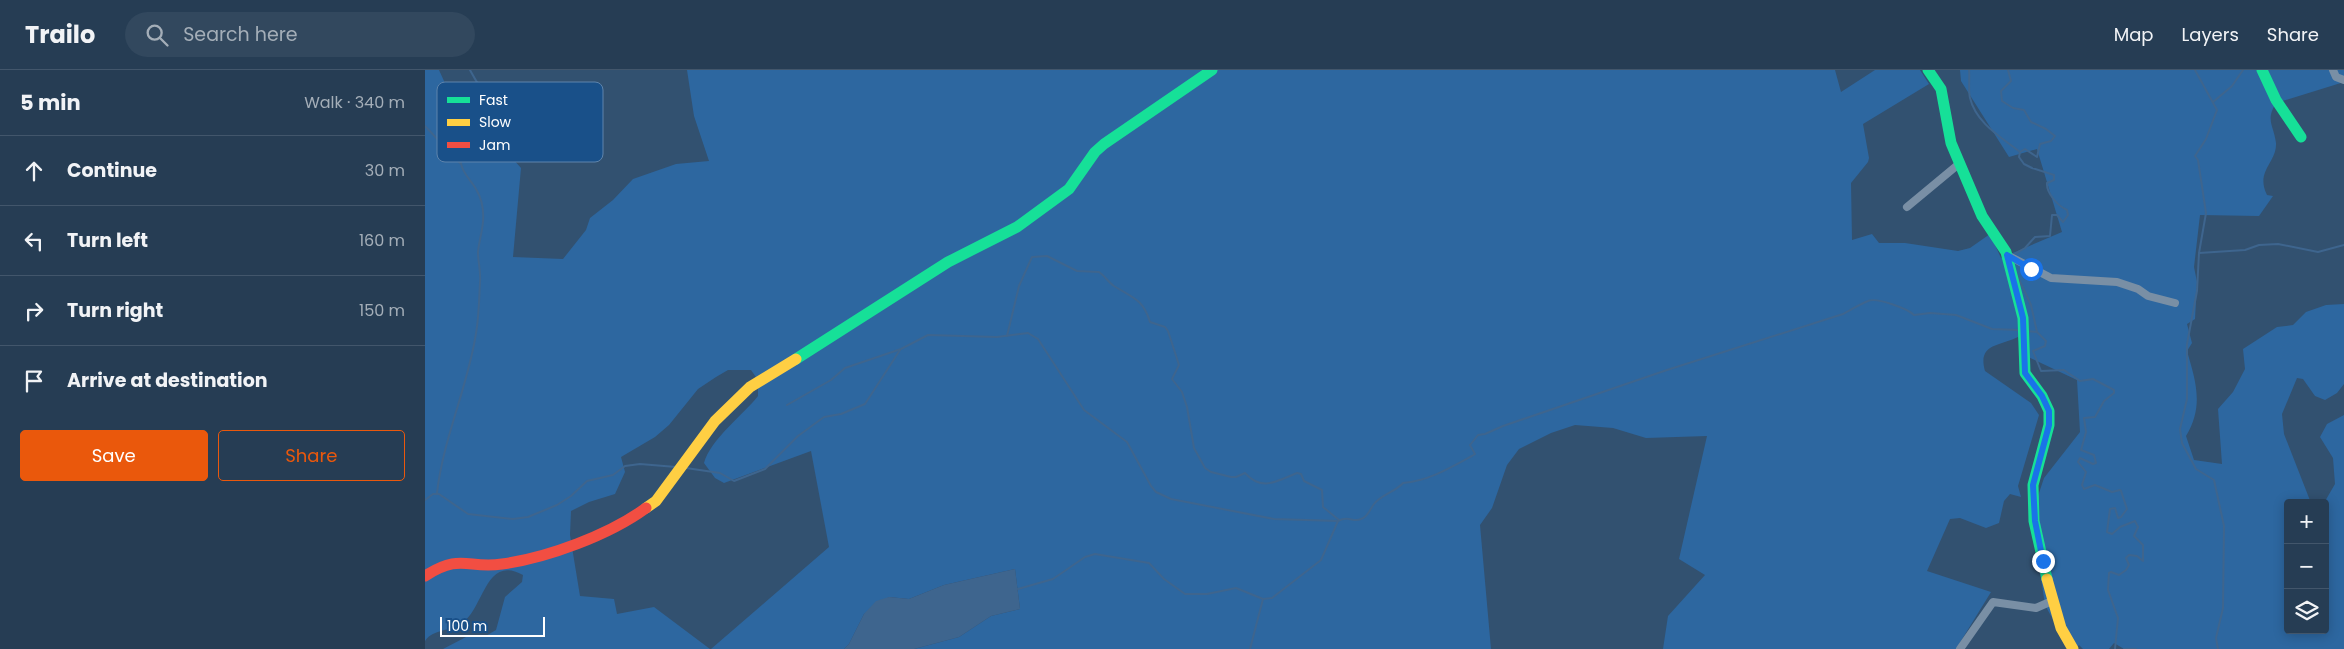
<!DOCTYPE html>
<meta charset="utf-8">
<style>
:root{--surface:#263d54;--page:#32485e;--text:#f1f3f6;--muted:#a4aeb8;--line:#42566b;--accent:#ea580c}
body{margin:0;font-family:Poppins,sans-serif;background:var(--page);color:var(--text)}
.controls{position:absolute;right:15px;bottom:15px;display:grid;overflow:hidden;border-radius:5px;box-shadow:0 2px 12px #0003}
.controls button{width:45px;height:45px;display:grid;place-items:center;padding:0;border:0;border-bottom:1px solid var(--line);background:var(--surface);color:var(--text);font:25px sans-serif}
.scale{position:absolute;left:15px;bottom:12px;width:105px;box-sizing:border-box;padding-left:5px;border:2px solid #fff;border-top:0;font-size:14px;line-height:18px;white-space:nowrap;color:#fff;-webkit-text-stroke:4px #195089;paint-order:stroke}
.stop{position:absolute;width:15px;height:15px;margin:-11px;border:4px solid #1a73e8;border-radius:50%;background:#fff}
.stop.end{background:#1a73e8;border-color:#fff;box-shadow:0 1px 5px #0008}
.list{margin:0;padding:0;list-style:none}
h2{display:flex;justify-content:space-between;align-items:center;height:65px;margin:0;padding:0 20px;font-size:21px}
h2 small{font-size:16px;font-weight:400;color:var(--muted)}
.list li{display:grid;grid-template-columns:32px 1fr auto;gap:15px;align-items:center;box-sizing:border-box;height:70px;padding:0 20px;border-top:1px solid var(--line)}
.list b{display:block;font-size:19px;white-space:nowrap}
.list em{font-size:16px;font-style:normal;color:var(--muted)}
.actions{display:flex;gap:10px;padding:15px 20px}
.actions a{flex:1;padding:11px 0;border:1px solid var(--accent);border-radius:5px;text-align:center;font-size:18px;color:var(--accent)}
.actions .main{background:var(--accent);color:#fff}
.icon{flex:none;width:28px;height:28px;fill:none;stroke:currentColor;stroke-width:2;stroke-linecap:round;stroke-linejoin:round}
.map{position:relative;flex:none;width:1919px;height:579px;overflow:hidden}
header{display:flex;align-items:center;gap:30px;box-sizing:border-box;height:70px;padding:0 25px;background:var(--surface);border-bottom:1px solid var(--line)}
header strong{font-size:24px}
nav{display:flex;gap:28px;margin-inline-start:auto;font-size:18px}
.search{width:350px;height:45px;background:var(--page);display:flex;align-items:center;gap:12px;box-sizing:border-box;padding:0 18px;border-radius:28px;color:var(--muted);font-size:19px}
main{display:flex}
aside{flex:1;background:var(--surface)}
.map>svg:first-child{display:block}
</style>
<header>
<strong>Trailo</strong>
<div class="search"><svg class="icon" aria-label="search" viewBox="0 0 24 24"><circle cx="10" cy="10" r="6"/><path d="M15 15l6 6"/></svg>Search here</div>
<nav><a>Map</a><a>Layers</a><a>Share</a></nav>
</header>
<main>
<aside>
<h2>5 min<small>Walk · 340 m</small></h2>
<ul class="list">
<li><svg class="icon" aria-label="ahead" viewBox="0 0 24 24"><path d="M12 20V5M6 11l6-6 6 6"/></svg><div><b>Continue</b></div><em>30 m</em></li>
<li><svg class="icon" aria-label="left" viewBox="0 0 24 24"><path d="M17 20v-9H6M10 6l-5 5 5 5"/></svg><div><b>Turn left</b></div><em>160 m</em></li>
<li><svg class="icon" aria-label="right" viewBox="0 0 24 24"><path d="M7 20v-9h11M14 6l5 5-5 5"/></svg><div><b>Turn right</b></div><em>150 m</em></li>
<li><svg class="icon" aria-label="arrive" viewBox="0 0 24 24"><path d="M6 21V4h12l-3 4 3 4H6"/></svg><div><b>Arrive at destination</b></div></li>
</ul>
<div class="actions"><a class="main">Save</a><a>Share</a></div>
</aside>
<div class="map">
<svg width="1919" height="579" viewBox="0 0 1919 579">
<rect width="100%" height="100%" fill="#325170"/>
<path fill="#2d67a0" d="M0 0H14L39 55 56 53 96 98 88 187 138 189 161 160 165 148 188 130 208 109 251 94 284 91 269 46 262 0H1410L1416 22 1450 0H1495L1504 14 1438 54 1444 88 1443 92 1426 113 1427 170 1447 164 1454 173H1480L1533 181 1545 178 1565 164 1576 188 1637 162 1612 79 1584 87 1536 11 1535 0H1919V12L1851 33C1840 51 1849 55 1851 73 1852 93 1830 101 1842 125L1848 126 1834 146 1775 145 1769 197 1772 212 1770 249 1762 254 1767 273 1762 281C1771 312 1779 336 1761 366L1769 390 1797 394 1793 339 1808 322 1820 299 1818 279 1852 257 1868 255 1881 242 1901 235 1919 234V314L1912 323 1900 330 1890 326 1878 309 1872 308 1857 344 1859 364 1886 433H1863V560H1900L1899 433 1910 414 1908 388 1895 367 1902 354 1919 345V579H1699L1689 573 1684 579H1658L1654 575 1650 579 1637 566 1620 535 1613 488 1611 432 1619 408 1655 362 1652 310 1597 284 1593 267C1576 276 1552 273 1560 301L1606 333 1614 345 1593 416 1596 427 1585 424 1579 431 1574 453 1561 458 1535 448 1525 449 1502 501 1566 522 1531 579H1238L1243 546 1280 505 1254 489 1282 366 1221 368 1188 358 1150 355 1126 363 1094 379 1082 395 1067 438 1055 455 1066 579H489L534 567 566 546 595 539 590 499 519 515 484 529 464 527 439 544 424 574 419 579H286L404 477 386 381 299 413 290 408 279 393C285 370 318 345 333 326V310L326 300H303L291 307 273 319 244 355 230 367 196 387 200 402 190 424 164 432 146 441 145 465 155 526 189 529 192 544 229 537 285 579H18L43 566 59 567 71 560 80 527 97 512 98 505C60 484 59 539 37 553 26 562 9 558 0 571Z"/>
<path fill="#3e658e" d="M590 499 595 539 566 546 534 567 489 579H419L424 574 439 544 451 531 464 527 484 529 519 515Z"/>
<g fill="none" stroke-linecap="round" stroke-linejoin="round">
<g stroke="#3e658e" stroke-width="2">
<path d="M1544 0C1545 9 1543 19 1545 28 1551 53 1576 67 1595 82"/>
<path d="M1583 0 1586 11 1576 21 1577 31 1588 38 1599 40 1606 52 1621 59 1630 66 1626 71 1615 74 1612 87 1600 79 1595 82"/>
<path d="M1770 0 1792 40 1781 69 1770 86 1773 90 1781 143 1774 183 1772 221 1762 274V329L1755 359 1757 373 1771 399 1789 410 1799 456 1798 538 1791 568 1793 579"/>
<path d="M1788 32 1807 16 1818 0"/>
<path d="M0 56 36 94"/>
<path d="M1774 183 1820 180 1834 175 1853 174 1893 182 1919 175"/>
<path d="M1588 185 1600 178 1610 167 1625 166 1627 145H1632L1638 152 1643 145 1642 140C1633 136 1621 123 1622 113L1629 110V105L1607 98 1599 94 1594 87 1595 82"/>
<path d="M1591 203 1606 235 1612 262 1621 271 1620 276 1608 281 1616 301 1639 300 1655 311 1668 309 1689 320V323L1679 331 1670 347 1659 348 1661 362 1656 380 1669 385 1671 393 1668 394 1655 388 1653 392 1661 402 1657 415 1659 419 1670 415 1687 422 1695 420 1696 421 1702 439 1696 447 1693 448 1690 438 1685 439 1682 462 1687 464 1695 457 1710 451 1713 457 1709 466 1718 475V491L1712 486 1704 485 1701 488 1704 495 1701 500 1694 505 1686 502 1684 503 1683 520 1693 548 1690 579"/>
<path d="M1602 261 1612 262"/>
<path d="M582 266 594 216 607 187 622 186 652 201 674 202C680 206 683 212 689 216 708 228 718 229 725 252L740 257 743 261 754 295 747 309 757 322 762 337 769 378 780 398 786 402 806 407H811L820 403C837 422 852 411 872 403L876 404 879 411 897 420 898 437 914 450"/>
<path d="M362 335 406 310 420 298 476 279 503 265 572 267 603 263 613 269 659 340 702 372 726 416 731 422 746 429 849 449 913 451"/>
<path d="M261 398 295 403 309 411 340 399 373 366 399 347 416 344 440 334 475 280"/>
<path d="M12 423C18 370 41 321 50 269 54 250 54 231 55 212 56 202 53 192 53 182 54 172 57 162 58 152 59 140 57 129 51 119 46 110 37 103 36 93 35 70 77 79 66 40 61 26 52 13 45 0"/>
<path d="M0 430 8 424H14L43 444 88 449 103 447 132 435 146 426 162 411 188 405 200 396 215 394 251 397"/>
<path d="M593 519 628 509 660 487 670 484 724 493 739 509 760 524H782L811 518 838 529 847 528 896 490 913 451C924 445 928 453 936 449 943 447 945 439 949 434 956 425 970 422 978 413 1003 411 1025 398 1047 386L1050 384 1045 375 1053 365 1060 364 1078 356 1242 300 1418 244C1426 240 1435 234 1443 231 1452 227 1483 239 1489 245L1505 243 1531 245 1567 259 1594 260"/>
<path d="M825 579 838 529"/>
<path d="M1699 579H1711"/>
</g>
<g stroke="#798fa5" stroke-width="8">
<path d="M1908 0 1911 7 1919 10"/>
<path d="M1482 137 1535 93"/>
<path d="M1582 185 1626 208 1692 212 1713 219 1723 226 1750 233"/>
<path d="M1535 579 1568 532 1611 538 1627 531"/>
</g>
<g stroke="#16e098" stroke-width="11">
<path d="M1503 0 1516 19 1526 73 1557 146 1581 182 1598 248 1600 303 1617 326 1624 341V355L1608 415 1609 451 1622 509"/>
<path d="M1837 0 1851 30 1876 67"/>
<path d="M371 289 523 192 592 157 644 119 670 82 679 74 787 0"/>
</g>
<g stroke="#ffcf43" stroke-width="11">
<path d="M221 438 231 431 290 351 325 317 371 289"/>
<path d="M1622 509 1636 558 1648 579"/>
</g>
<path stroke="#f24e42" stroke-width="11" d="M0 506C36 483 42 499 77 494 122 488 184 465 221 438"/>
</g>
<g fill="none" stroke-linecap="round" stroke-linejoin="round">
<path stroke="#1a73e8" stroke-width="6" d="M1606 199 1582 185 1598 248 1600 303 1617 326 1624 341V355L1608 415 1610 451 1618 491"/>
</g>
<rect x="12" y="12" width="166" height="80" rx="8" fill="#195089" stroke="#5e84ac" stroke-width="1"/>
<rect x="22" y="27" width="23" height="6" fill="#16e098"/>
<rect x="22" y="49" width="23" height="7" fill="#ffcf43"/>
<rect x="22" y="72" width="23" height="6" fill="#f24e42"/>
<g font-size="14" fill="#fff">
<text x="54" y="35">Fast</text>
<text x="54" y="57">Slow</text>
<text x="54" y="80">Jam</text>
</g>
</svg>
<div class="controls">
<button>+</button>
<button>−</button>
<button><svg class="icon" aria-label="layers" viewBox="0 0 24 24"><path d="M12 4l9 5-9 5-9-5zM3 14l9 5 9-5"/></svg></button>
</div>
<div class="scale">100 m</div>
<div class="stop" style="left:1606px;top:199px"></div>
<div class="stop end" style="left:1618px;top:491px"></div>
</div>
</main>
